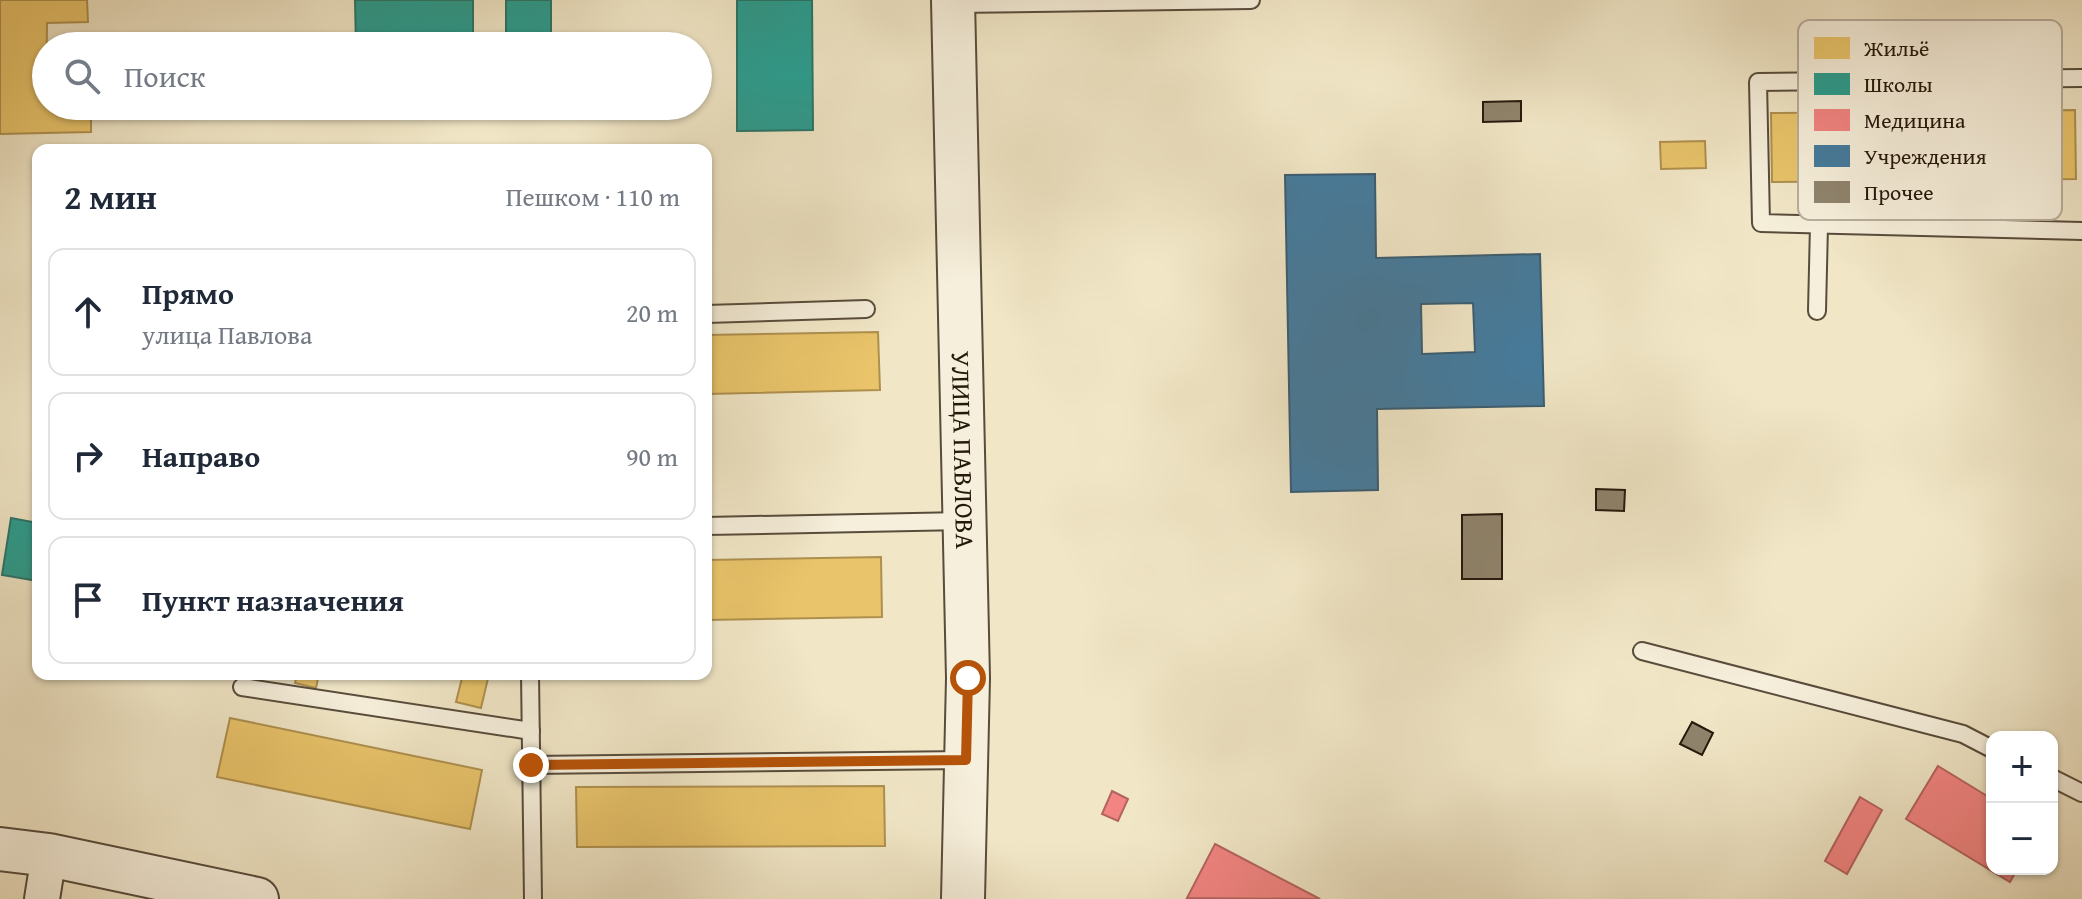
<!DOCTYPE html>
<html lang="ru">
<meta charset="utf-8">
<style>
:root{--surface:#fff;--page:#f2f2f3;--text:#1f2937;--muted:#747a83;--line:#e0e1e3}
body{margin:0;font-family:"Gentium Book Plus",serif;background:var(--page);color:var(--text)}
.controls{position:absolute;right:24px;bottom:24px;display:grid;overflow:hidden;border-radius:16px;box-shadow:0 2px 6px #0004}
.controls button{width:72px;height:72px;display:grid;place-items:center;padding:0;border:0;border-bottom:2px solid var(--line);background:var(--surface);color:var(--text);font:40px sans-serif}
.stop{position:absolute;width:24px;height:24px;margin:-18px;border:6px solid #b45309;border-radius:50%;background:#fff}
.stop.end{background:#b45309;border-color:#fff;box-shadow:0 2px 8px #0008}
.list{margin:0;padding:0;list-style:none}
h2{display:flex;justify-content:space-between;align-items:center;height:104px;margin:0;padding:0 32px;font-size:34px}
h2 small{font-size:26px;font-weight:400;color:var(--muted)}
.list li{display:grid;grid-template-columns:52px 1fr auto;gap:24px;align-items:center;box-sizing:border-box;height:128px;margin:0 16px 16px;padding:0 16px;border:2px solid var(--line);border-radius:16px}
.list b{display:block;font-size:30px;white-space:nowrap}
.list p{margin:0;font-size:26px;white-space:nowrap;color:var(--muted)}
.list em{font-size:26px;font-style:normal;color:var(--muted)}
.icon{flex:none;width:44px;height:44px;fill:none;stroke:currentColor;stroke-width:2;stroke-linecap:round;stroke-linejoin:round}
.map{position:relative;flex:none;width:2082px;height:899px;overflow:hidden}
.search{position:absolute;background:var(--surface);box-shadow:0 2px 6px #0004;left:32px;top:32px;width:680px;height:88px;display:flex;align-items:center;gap:20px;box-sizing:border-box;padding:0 28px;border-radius:44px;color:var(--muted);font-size:30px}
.panel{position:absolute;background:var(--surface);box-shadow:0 2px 6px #0004;left:32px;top:144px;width:680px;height:536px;border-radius:16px}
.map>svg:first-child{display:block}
</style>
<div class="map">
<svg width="2082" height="899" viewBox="0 0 2082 899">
<rect width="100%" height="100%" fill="#f1e7c7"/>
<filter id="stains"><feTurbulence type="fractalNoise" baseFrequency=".0025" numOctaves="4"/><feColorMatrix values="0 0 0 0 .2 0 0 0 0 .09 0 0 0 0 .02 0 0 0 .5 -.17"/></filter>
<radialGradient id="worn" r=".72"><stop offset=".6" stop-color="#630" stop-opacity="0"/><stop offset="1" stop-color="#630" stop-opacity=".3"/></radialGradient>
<g fill="#e9c46a" stroke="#ae904e" stroke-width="2">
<path d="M0 0H87L88 22 47 23 46 106H91V132L0 134Z"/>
<path d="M2075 110 2076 179 1772 182 1771 113Z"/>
<path d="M1705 141 1706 168 1661 169 1660 142Z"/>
<path d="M878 332 880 390 706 394V335Z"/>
<path d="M881 557 882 617 706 620V560Z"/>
<path d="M297 674H319L316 688 295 683Z"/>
<path d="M446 674H489L481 708 456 702 462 678Z"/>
<path d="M230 718 482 770 470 829 217 777Z"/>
<path d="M884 786 885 846 577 847 576 787Z"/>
</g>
<g fill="#2a9d8f" stroke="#287568" stroke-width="2">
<path d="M355 0H473V46H356Z"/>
<rect x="506" y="0" width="45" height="46"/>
<path d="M737 0H812L813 130 737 131Z"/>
<path d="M11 518 38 523V581L2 575Z"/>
</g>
<g fill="#f28482" stroke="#b4645f" stroke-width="2">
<path d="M1938 766 1992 799V869H2017L2010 882 1906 819Z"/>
<path d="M1112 791 1128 799 1118 821 1102 814Z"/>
<path d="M1860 797 1882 810 1847 874 1825 861Z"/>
<path d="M1215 844 1320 899 1187 898Z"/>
</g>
<path fill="#457b9d" stroke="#3b5d72" stroke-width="2" fill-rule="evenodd" d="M1375 174 1376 258 1540 254 1544 406 1377 409 1378 490 1291 492 1285 175ZM1473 303 1475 352 1422 354 1421 304Z"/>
<g fill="#8f846d" stroke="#25180c" stroke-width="2">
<path d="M1521 101V121L1483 122V102Z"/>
<path d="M1596 489 1625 490 1624 511 1596 510Z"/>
<path d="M1502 514V579H1462V515Z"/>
<path d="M1692 722 1713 733 1702 755 1680 744Z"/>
</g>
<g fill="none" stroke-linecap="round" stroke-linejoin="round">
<g stroke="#584c3b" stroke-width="20">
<g id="service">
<path d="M953 4 1251 0"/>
<path d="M2082 78 1758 82 1761 223 2082 231"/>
<path d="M1817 311 1819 225"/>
<path d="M706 314 866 309"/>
<path d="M706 526 964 521"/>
<path d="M1642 651 1963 734 1992 749"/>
<path d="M530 674 533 899"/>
<path d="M242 687 531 731"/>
<path d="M531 765 966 760"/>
<path d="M2052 778 2082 793"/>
</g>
</g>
<g stroke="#584c3b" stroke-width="38">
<path id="minor" d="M42 899 49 855"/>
</g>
<g stroke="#584c3b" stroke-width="46">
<g id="tertiary">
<path id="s1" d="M953 0 968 678 963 899"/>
<path d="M0 849 49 855 257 899"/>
</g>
</g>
<use href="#service" stroke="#f6efdb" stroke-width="16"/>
<use href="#minor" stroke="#f6efdb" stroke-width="34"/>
<use href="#tertiary" stroke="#f6efdb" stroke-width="42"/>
</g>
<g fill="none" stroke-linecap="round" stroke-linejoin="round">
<path stroke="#b45309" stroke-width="10" d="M531 765 966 760 968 678"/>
</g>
<g text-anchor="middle" stroke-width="8" stroke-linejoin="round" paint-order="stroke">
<g font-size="26" fill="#25180c" stroke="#f6efdb">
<text dy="9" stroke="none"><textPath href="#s1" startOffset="450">УЛИЦА ПАВЛОВА</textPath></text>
</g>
</g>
<rect x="1798" y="20" width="264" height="200" rx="12" fill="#f6efdb" stroke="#b7ae9d" stroke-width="2"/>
<rect x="1814" y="37" width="36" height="22" fill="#e9c46a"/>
<rect x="1814" y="73" width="36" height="22" fill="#2a9d8f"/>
<rect x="1814" y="109" width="36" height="22" fill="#f28482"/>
<rect x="1814" y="145" width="36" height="22" fill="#457b9d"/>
<rect x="1814" y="181" width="36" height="22" fill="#8f846d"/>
<g font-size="22" fill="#25180c">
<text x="1864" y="56">Жильё</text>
<text x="1864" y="92">Школы</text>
<text x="1864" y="128">Медицина</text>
<text x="1864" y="164">Учреждения</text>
<text x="1864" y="200">Прочее</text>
</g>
<rect width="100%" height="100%" filter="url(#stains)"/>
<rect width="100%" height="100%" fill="url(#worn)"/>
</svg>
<div class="controls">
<button>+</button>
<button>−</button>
</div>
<div class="stop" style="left:968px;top:678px"></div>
<div class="stop end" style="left:531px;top:765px"></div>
<div class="search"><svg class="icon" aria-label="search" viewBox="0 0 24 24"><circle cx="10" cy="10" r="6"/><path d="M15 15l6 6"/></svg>Поиск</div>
<section class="panel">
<h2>2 мин<small>Пешком · 110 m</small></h2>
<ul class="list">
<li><svg class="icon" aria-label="ahead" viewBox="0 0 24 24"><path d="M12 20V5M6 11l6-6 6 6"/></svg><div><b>Прямо</b><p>улица Павлова</p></div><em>20 m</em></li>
<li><svg class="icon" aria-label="right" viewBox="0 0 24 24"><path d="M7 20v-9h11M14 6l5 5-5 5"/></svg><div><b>Направо</b></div><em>90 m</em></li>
<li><svg class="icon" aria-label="arrive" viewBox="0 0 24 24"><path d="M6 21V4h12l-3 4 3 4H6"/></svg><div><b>Пункт назначения</b></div></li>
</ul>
</section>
</div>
